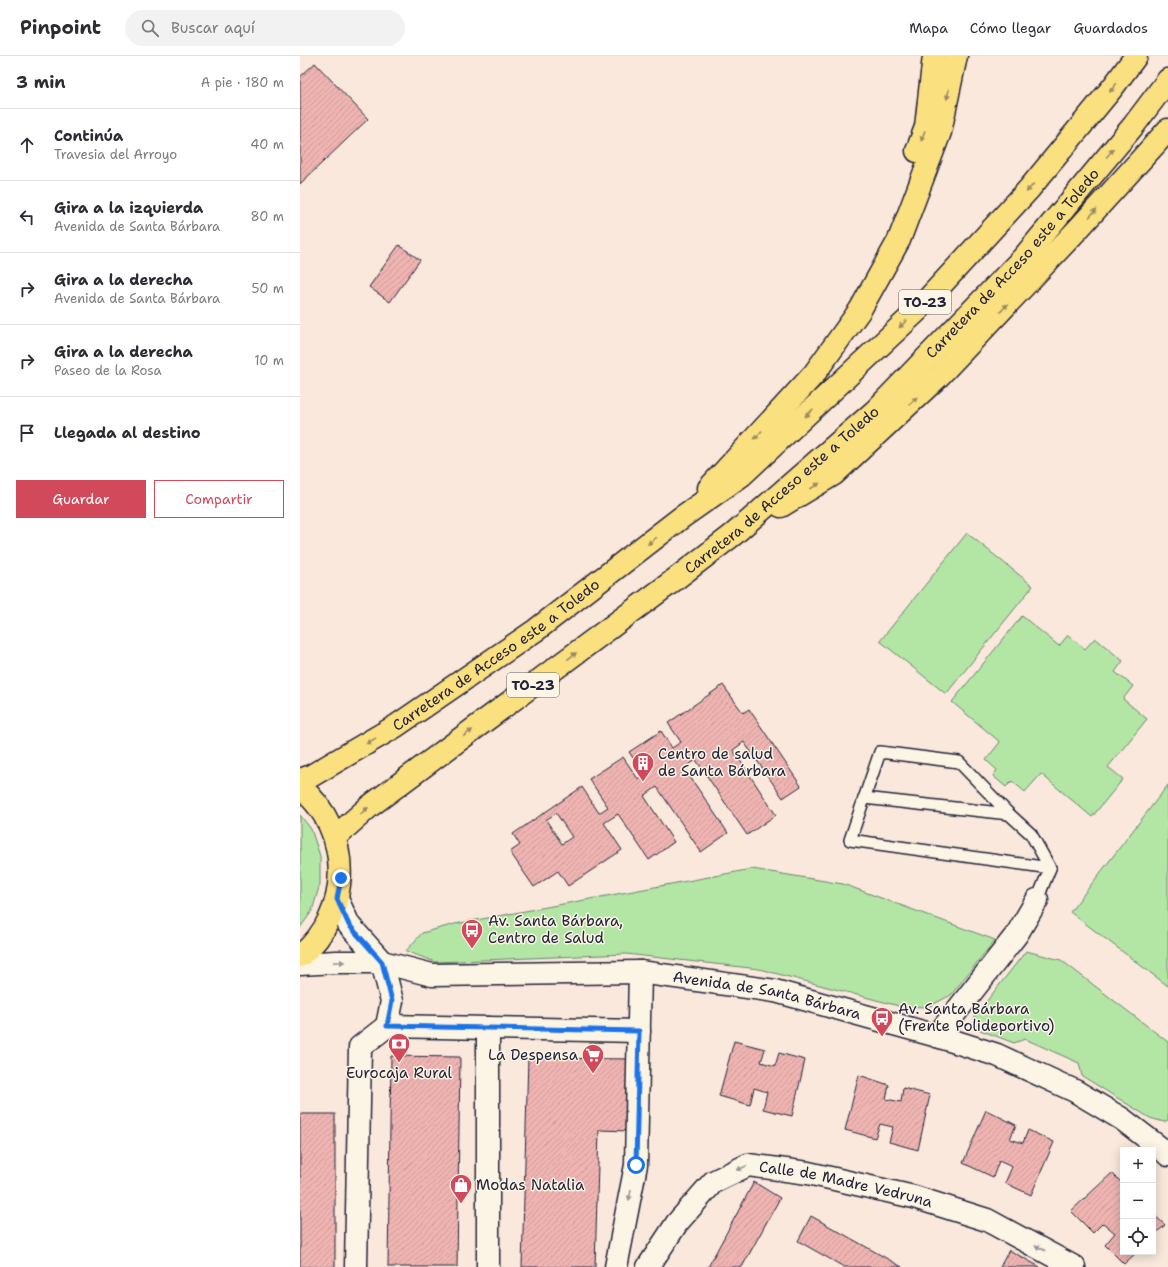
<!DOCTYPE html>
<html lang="es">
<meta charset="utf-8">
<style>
:root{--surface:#fff;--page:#f2f2f3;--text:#2b2b33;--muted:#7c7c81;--line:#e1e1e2;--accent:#d1495b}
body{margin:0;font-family:"Shantell Sans",sans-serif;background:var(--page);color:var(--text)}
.controls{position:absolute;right:12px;bottom:12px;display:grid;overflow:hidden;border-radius:0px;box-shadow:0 2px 10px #0003}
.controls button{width:36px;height:36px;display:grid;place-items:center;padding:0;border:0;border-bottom:1px solid var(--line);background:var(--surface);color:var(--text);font:20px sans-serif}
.stop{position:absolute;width:12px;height:12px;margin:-9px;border:3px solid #1a73e8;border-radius:50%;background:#fff}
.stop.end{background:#1a73e8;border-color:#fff;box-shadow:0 1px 4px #0008}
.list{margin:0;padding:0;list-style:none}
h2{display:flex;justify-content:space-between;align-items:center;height:52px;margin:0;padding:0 16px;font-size:17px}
h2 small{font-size:13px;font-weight:400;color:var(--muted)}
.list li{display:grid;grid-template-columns:26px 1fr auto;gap:12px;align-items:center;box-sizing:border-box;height:72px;padding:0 16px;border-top:1px solid var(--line)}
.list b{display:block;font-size:15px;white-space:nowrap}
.list p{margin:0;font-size:13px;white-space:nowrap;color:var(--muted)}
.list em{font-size:13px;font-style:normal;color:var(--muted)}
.actions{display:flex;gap:8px;padding:12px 16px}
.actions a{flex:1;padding:9px 0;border:1px solid var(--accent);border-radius:0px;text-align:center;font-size:14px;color:var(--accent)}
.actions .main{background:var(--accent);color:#fff}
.icon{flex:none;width:22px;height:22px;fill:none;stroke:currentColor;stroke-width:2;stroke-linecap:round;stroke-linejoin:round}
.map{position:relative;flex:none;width:868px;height:1211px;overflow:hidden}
header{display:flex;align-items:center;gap:24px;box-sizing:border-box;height:56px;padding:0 20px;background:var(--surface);border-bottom:1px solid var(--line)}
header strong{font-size:19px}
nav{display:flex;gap:22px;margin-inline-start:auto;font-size:14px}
.search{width:280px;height:36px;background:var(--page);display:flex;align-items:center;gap:10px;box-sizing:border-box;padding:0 14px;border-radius:22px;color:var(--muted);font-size:15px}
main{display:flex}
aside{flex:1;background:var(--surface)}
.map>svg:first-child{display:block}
</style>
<header>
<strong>Pinpoint</strong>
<div class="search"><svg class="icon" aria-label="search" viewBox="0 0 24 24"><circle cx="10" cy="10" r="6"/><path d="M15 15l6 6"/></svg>Buscar aquí</div>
<nav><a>Mapa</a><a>Cómo llegar</a><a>Guardados</a></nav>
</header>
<main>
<aside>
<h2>3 min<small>A pie · 180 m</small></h2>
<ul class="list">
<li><svg class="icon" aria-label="ahead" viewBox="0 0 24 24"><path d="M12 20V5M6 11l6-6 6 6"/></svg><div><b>Continúa</b><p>Travesia del Arroyo</p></div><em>40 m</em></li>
<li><svg class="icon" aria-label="left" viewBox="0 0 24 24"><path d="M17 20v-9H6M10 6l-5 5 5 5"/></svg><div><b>Gira a la izquierda</b><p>Avenida de Santa Bárbara</p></div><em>80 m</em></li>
<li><svg class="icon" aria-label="right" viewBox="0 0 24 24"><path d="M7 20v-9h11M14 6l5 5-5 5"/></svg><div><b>Gira a la derecha</b><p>Avenida de Santa Bárbara</p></div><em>50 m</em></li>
<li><svg class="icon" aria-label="right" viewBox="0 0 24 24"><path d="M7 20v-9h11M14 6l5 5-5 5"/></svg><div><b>Gira a la derecha</b><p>Paseo de la Rosa</p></div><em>10 m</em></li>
<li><svg class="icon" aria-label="arrive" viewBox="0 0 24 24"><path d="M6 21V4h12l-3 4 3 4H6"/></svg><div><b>Llegada al destino</b></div></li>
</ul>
<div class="actions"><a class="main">Guardar</a><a>Compartir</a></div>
</aside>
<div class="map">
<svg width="868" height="1211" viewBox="0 0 868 1211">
<defs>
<pattern id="building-hatch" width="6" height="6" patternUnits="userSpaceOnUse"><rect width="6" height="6" fill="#efb4b1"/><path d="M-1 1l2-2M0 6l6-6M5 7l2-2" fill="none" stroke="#cd9a99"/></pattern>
</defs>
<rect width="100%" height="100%" fill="#f9e8db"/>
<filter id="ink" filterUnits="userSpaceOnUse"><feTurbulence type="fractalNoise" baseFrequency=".025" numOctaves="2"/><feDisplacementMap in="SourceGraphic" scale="8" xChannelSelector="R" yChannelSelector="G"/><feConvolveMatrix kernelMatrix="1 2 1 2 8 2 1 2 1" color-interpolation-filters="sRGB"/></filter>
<g filter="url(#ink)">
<g fill="#b3e5a5" stroke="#6a8470">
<path d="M667 477 733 530 646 638 580 585Z"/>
<path d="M722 560 759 590 768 579 785 593 795 582 823 605 815 616 833 630 823 643 847 663 808 711 823 723 792 761 741 718 725 736 712 725 706 731 693 720 697 714 686 704 700 686 652 646Z"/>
<path d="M868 729V930L770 856Z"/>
<path d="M0 759 11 773 20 800V828L12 855 0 872Z"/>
<path d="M452 813 543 828 695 884 651 939 628 951 599 950 459 913 326 898 135 906 106 895 122 877 155 868Z"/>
<path d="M726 895 761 904 868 986V1064L864 1066 850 1062 782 1020 779 1007 725 983 714 987 680 974 674 968 675 960Z"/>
</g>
<g fill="url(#building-hatch)" stroke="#22223b" fill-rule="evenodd">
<path d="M15 7 68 63 0 128V21Z"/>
<path d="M99 189 120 204 90 246 69 231Z"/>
<path d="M423 629 443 657 449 653 501 730 483 742 444 686 433 694 476 759 447 779 396 704 384 712 428 777 401 796 357 731 344 740 374 786 349 804 318 758 304 767 322 794 268 830 258 815 234 831 210 796 220 789 213 778 282 731 299 757 308 751 289 723 323 701 338 723 344 718 329 696 361 675 372 692 381 686 368 667ZM256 757 272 781 262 788 246 764Z"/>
<path d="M434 985 465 993 461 1006 475 1010 479 997 505 1004 492 1060 463 1053 467 1036 454 1032 450 1049 419 1040Z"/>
<path d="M91 1000 160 1001 157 1211H88Z"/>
<path d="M228 1002 333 1003 331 1075 299 1074 295 1211H222Z"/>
<path d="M559 1019 589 1029 586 1043 601 1046 603 1032 630 1039 618 1094 589 1086 593 1071 580 1068 575 1082 545 1074Z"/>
<path d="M686 1054 716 1069 710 1083 723 1087 728 1074 754 1086 731 1139 705 1127 712 1111 699 1105 693 1121 663 1107Z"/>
<rect x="0" y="1058" width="35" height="153"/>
<path d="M812 1117 823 1128V1146L821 1148 823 1150V1196H837L824 1208 805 1189 815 1177 803 1167 793 1177 771 1155Z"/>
<path d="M454 1126 480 1142 442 1211H408Z"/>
<path d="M853 1158 865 1169 853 1180Z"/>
<path d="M511 1160 602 1211H544L498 1185Z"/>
<path d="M709 1194 740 1211H700Z"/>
</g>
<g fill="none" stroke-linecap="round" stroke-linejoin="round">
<g stroke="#22223b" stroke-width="14">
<g id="lane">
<path d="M580 696 659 706 709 758 731 778 750 812 550 784Z"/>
<path d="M564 742 709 758"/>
<path d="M737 844 750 812"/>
</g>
</g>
<g stroke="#22223b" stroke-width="25">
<g id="street">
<path d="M37 843 49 869 82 906 92 945 87 970"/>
<path id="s1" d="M0 908 36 906H82L132 919 340 916 475 935 637 980 697 999 775 1035 822 1063 864 1095 868 1099"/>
<path d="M87 970 339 975"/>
<path d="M637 980 717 878 737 844"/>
<path d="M56 1211 60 991 87 970"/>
<path d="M188 1211V972"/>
<path d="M316 1211 336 1109 340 916"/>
<path id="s2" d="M348 1211 377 1167 413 1126 448 1109 508 1117 614 1141 687 1164 774 1211"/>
</g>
</g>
<g stroke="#22223b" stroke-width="25">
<path id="primary" d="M0 731C53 774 53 858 0 900"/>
</g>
<g stroke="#22223b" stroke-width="25">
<g id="highway">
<path d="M617 95 626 71 634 0"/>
<path d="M409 432 514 318 560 254 599 184 640 76 656 0"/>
<path d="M481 450 534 418 639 320 779 172 868 74"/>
<path id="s3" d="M0 724 11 720 96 670 236 574 382 461 442 419 617 255 729 133 813 31 836 0"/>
<path id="s4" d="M35 781 70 750 369 528 434 478 576 354 723 202 834 69 868 24"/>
</g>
</g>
<use href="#lane" stroke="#fcf5e5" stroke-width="11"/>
<use href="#street" stroke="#fcf5e5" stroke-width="22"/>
<use href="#primary" stroke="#fbe080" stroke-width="22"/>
<use href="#highway" stroke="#fbe080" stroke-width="22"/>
</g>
<defs><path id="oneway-solid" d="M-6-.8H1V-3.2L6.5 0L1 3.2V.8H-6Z"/></defs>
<g fill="#998a61">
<use href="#oneway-solid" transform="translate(813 32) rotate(128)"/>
<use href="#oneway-solid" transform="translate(648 38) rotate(102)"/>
<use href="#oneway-solid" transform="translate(623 80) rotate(110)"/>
<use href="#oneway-solid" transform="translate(810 97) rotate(-50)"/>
<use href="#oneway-solid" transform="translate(730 132) rotate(131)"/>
<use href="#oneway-solid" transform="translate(793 157) rotate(-48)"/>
<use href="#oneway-solid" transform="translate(704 252) rotate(-47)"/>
<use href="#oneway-solid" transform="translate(603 268) rotate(137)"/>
<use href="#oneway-solid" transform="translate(613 345) rotate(-43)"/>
<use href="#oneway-solid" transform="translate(509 357) rotate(137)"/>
<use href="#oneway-solid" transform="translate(458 379) rotate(133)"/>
<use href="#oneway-solid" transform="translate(515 430) rotate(-31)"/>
<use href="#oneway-solid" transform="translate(352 485) rotate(142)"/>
<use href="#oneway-solid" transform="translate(272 600) rotate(-37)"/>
<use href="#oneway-solid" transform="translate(168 677) rotate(-36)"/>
<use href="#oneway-solid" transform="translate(71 685) rotate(149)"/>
<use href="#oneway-solid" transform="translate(64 755) rotate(-42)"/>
</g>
<g fill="#9a9698">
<use href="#oneway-solid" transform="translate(39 906) rotate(-1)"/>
<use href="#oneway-solid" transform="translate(442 1112) rotate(155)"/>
<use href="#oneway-solid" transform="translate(330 1139) rotate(102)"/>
<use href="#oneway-solid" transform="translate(740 1192) rotate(-152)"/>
</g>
</g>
<g fill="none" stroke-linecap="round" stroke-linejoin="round" filter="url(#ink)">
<path stroke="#1a73e8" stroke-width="5" d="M41 822 37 843 49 869 82 906 92 945 87 970 339 975 336 1109"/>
</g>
<defs>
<g id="building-pin" transform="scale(1.15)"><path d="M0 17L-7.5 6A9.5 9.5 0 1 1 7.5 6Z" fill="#d1495b" stroke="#fcf5e5"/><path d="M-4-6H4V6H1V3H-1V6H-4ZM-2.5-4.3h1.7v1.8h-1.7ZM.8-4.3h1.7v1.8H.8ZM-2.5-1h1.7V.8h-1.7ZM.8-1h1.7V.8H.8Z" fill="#fff"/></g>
<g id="bus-pin" transform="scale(1.15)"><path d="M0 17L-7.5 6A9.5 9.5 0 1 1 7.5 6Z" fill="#d1495b" stroke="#fcf5e5"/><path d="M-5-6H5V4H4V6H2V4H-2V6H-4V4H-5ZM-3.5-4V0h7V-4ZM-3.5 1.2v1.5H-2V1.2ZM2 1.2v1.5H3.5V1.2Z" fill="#fff"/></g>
<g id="bank-pin" transform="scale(1.15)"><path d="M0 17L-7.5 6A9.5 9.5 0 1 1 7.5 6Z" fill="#d1495b" stroke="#fcf5e5"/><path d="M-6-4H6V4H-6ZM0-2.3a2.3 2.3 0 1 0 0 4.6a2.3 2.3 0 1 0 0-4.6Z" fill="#fff"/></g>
<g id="supermarket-pin" transform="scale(1.15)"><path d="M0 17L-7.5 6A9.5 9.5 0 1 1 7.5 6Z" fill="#d1495b" stroke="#fcf5e5"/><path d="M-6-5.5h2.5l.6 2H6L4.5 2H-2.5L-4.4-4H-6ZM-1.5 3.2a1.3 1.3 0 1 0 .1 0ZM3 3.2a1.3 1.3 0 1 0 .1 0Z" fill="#fff"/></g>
<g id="shop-pin" transform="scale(1.15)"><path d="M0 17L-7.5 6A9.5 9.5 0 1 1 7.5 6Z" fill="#d1495b" stroke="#fcf5e5"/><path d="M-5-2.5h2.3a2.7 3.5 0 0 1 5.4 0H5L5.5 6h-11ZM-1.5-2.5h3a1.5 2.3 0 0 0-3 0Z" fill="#fff"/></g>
</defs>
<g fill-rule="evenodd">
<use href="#building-pin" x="343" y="707"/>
<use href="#bus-pin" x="172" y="874"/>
<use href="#bus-pin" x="582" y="962"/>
<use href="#bank-pin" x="99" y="988"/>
<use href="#supermarket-pin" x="293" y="999"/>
<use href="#shop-pin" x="161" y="1129"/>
</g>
<g text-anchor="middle" stroke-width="3" stroke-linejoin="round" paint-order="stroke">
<g fill="#fcf5e5" stroke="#63616e" stroke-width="1">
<rect x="599" y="234" width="52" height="24" rx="3"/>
<rect x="207" y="617" width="52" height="24" rx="3"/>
</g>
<g font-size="14" font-weight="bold" fill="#22223b">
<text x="625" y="251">TO-23</text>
<text x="233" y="634">TO-23</text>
</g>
<g font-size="15" fill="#22223b" stroke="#fcf5e5">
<text dy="5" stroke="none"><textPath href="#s4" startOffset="890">Carretera de Acceso este a Toledo</textPath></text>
<text dy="5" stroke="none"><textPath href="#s4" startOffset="566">Carretera de Acceso este a Toledo</textPath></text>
<text dy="5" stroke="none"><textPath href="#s3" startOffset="233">Carretera de Acceso este a Toledo</textPath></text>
<text dy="5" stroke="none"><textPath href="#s1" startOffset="471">Avenida de Santa Bárbara</textPath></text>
<text dy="5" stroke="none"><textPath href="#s2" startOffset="246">Calle de Madre Vedruna</textPath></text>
</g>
<g font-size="15" fill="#22223b" stroke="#fcf5e5" text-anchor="start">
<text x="358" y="703">Centro de salud<tspan x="358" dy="17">de Santa Bárbara</tspan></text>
<text x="188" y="870">Av. Santa Bárbara,<tspan x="188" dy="17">Centro de Salud</tspan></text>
<text x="598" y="958">Av. Santa Bárbara<tspan x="598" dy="17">(Frente Polideportivo)</tspan></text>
<text x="278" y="1004" text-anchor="end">La Despensa</text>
<text x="99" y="1022" text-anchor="middle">Eurocaja Rural</text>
<text x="176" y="1134">Modas Natalia</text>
</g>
</g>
</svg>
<div class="controls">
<button>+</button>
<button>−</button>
<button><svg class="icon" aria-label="locate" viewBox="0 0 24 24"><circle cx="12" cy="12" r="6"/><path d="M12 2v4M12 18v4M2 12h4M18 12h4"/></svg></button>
</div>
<div class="stop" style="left:336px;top:1109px"></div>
<div class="stop end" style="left:41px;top:822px"></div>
</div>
</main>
